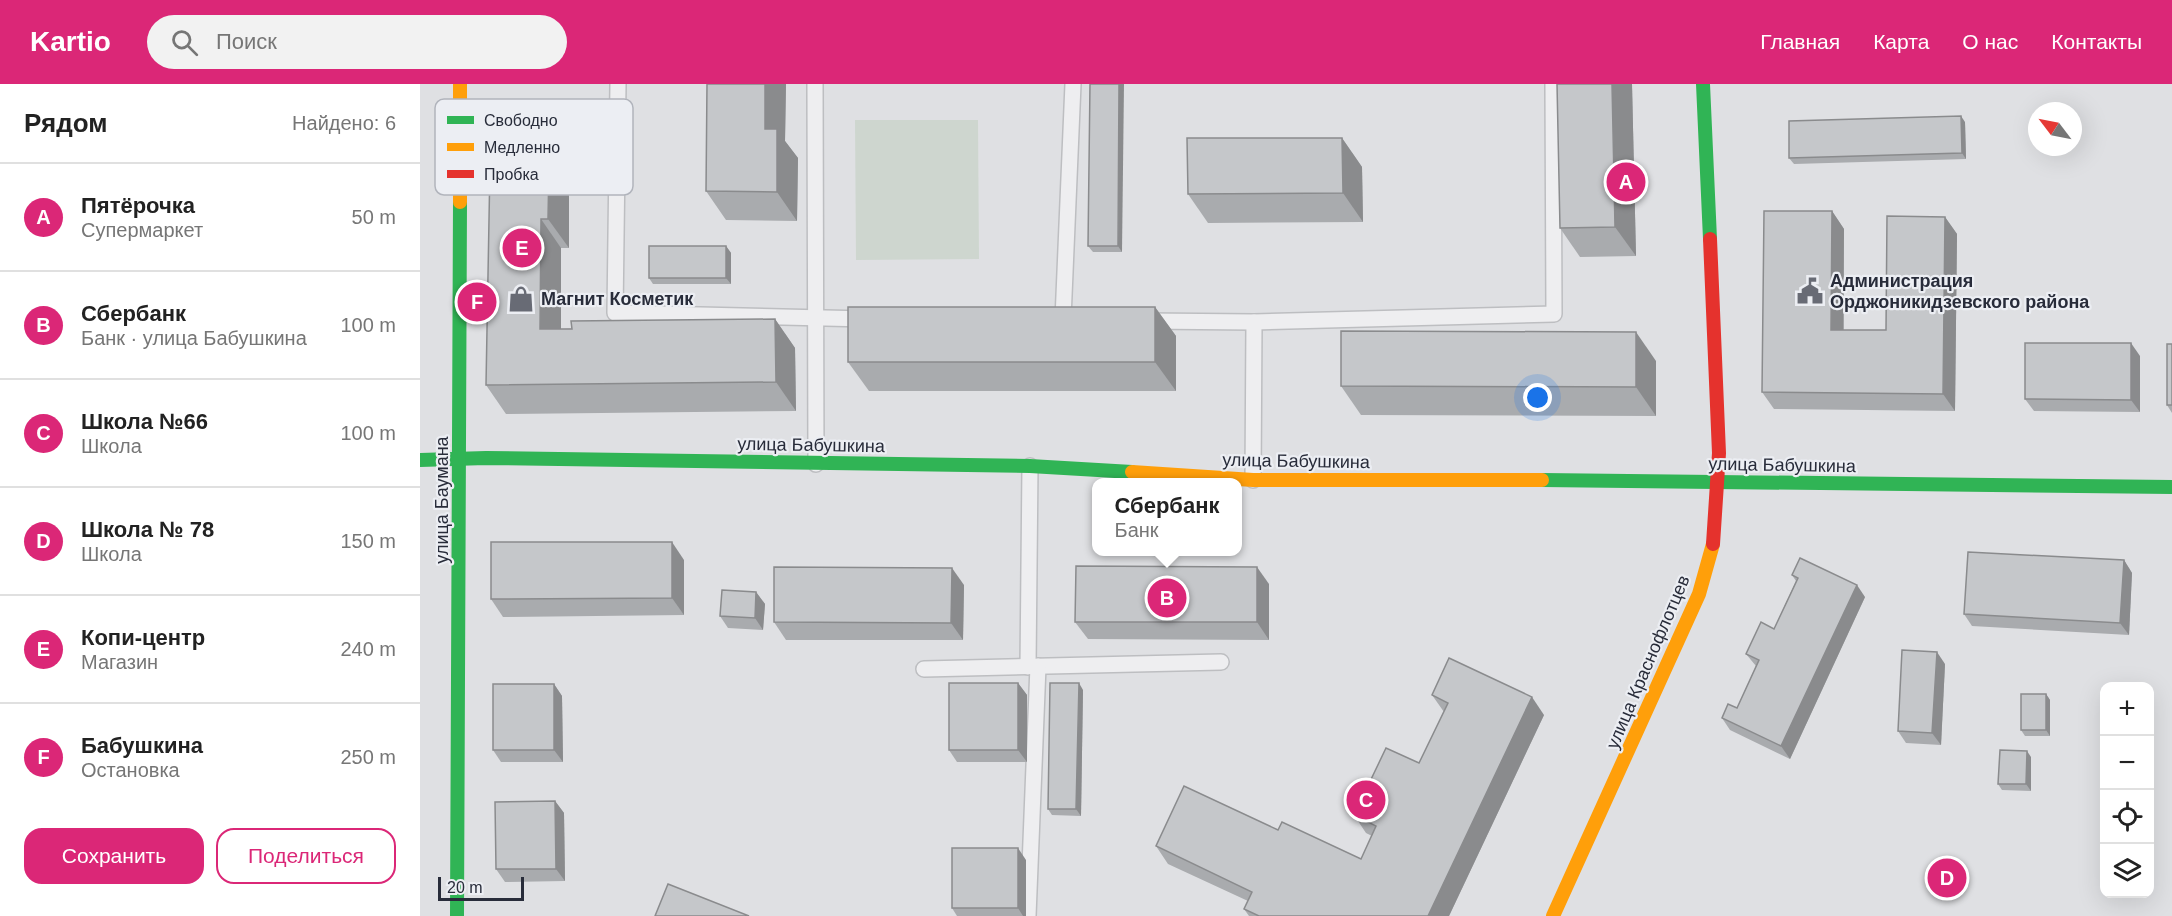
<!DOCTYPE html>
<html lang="ru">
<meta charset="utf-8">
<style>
:root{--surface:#fff;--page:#f2f2f2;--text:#222;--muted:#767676;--line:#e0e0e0;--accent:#db2777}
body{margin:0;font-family:Arial,sans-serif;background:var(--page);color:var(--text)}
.controls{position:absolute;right:18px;bottom:18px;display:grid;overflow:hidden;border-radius:12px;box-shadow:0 6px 24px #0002}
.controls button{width:54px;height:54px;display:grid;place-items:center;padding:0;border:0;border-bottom:2px solid var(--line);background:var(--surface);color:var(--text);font:30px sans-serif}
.compass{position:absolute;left:1608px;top:18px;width:54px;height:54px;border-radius:50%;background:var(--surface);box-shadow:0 6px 24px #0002;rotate:302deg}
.scale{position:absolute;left:18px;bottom:15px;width:86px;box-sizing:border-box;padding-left:6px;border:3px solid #282c3a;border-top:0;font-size:16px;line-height:21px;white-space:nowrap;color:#282c3a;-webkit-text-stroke:4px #eceef3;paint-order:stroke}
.you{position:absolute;left:1118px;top:314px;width:21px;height:21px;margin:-15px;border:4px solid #fff;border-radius:50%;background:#1a73e8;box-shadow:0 0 0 9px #1a73e833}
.badge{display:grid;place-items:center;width:39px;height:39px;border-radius:50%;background:var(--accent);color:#fff;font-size:20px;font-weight:700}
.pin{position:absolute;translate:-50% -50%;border:3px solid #fff;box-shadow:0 2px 6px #0006}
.popup{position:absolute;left:672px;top:394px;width:150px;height:78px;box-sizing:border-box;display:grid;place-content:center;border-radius:12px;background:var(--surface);filter:drop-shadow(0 2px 4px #0005);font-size:20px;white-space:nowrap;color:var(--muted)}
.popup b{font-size:22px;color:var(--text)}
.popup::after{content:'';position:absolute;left:50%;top:100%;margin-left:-12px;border:12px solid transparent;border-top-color:var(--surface)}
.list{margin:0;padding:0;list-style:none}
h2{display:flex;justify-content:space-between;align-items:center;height:78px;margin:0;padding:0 24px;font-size:26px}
h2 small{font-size:20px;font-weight:400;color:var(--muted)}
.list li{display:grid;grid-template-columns:39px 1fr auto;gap:18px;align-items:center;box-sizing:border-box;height:108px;padding:0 24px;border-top:2px solid var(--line)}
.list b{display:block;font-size:22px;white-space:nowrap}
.list p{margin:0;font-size:20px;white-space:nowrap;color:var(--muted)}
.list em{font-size:20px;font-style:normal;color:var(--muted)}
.actions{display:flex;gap:12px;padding:18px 24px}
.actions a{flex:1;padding:14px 0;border:2px solid var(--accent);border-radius:18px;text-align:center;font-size:21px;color:var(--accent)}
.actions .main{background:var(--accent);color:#fff}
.icon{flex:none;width:33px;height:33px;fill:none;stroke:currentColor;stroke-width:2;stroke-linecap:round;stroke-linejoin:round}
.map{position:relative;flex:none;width:1752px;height:832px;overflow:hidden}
header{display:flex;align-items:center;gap:36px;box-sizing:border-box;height:84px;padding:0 30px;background:var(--accent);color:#fff}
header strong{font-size:28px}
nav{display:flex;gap:33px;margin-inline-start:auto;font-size:21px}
.search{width:420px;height:54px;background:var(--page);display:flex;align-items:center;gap:15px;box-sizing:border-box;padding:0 21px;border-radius:33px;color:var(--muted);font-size:22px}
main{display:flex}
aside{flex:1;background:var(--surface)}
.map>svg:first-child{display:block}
</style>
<header>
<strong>Kartio</strong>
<div class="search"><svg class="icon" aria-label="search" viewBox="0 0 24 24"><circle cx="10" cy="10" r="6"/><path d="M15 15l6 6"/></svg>Поиск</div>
<nav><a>Главная</a><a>Карта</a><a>О нас</a><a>Контакты</a></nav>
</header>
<main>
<aside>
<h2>Рядом<small>Найдено: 6</small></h2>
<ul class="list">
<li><span class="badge">A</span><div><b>Пятёрочка</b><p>Супермаркет</p></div><em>50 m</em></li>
<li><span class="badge">B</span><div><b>Сбербанк</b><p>Банк · улица Бабушкина</p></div><em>100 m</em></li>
<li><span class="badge">C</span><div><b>Школа №66</b><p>Школа</p></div><em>100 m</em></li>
<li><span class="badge">D</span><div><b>Школа № 78</b><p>Школа</p></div><em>150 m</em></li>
<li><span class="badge">E</span><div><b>Копи-центр</b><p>Магазин</p></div><em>240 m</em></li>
<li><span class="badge">F</span><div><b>Бабушкина</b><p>Остановка</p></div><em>250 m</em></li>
</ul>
<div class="actions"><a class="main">Сохранить</a><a>Поделиться</a></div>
</aside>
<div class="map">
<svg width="1752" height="832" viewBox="0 0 1752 832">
<rect width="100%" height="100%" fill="#dfe0e3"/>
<path fill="#ced6cf" d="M435 36H558L559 175 436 176Z"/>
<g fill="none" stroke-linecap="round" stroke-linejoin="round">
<g stroke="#bdbec1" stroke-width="18">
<g id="lane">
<path d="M198 0 195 229 447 235"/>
<path d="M395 0 396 380"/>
<path d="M41 87 90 92"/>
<path d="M117 92 198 94"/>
<path d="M643 235 653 0"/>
<path d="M726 237 834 238 1134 230 1133 0"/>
<path d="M833 396 834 238"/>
<path d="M608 583 610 382"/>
<path d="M504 585 801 578"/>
<path d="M608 832 618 582"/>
</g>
</g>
<use href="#lane" stroke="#eeeef0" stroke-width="15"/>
<g stroke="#30b455" stroke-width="14">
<path d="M1283 0 1290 155"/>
<path d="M0 376 66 374 610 382 712 388"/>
<path d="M1122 396 1752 403"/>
<path d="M37 832 40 118"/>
</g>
<g stroke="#ff9f0a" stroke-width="14">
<path d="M40 118V0"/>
<path d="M712 388 833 396H1122"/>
<path d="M1133 832 1279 510 1293 460"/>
</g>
<path stroke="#e5322d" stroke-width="14" d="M1290 155 1299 369 1293 460"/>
</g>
<g fill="#a9abae">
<path d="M287 0H366L365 57 378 74 377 137 306 136 286 107Z"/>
<path d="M670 0 702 168H673L668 162Z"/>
<path d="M1137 0H1212L1216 172 1160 173 1140 144Z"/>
<path d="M1545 38 1546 75 1374 80 1369 74Z"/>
<path d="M922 54 942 83 943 138 788 139 768 110Z"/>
<path d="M129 81 149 110V164H141V245L355 235 375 264 376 327 86 330 66 301Z"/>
<path d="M1412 127 1424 145V246H1466L1525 133 1537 150 1535 327 1354 325 1342 308Z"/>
<path d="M306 162 311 169V200H233L229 194Z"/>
<path d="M735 223 756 252V307H449L428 278Z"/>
<path d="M1752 260V329L1747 321Z"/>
<path d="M1720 272V328L1614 327 1605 315Z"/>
<path d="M1236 277V332L941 331 921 302Z"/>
<path d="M264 476V531L83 533 71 515Z"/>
<path d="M1704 476 1712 489 1709 551 1552 542 1544 530Z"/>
<path d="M1372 491 1445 513 1370 675 1310 646 1302 634 1317 624 1336 582 1326 570 1354 545 1376 497Z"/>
<path d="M849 500V556L668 555 655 538Z"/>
<path d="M544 501 543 556H366L354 538Z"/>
<path d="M336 508 345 520 343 546 308 544 300 532Z"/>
<path d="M1525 580 1521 661 1486 659 1478 647Z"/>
<path d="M598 599 607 611V678H537L529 666Z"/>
<path d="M134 600 142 612 143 678H81L73 666Z"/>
<path d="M663 606 661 732 632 731 628 725Z"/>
<path d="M1626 610 1630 616V652H1605L1601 646Z"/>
<path d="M1012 611 1124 631 1029 832H829L824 825 828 817 748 780 736 762 858 746 941 775 952 752 946 749 934 731 999 679 1024 628Z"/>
<path d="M1611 673V707L1582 706 1578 700Z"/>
<path d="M135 717 144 729 145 797 85 798 76 785Z"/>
<path d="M606 776V832H537L532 824Z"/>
</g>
<g fill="#8a8b8d">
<path d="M345 0H366L365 57 378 74 377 137 357 108 345 45Z"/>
<path d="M699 0H704L702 168 698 162Z"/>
<path d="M1192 0H1212L1216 172 1195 143Z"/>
<path d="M1541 32 1545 38 1546 75 1542 69Z"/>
<path d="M922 54 942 83 943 138 923 109Z"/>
<path d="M129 81 149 110V164L128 135Z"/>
<path d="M1412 127 1424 145 1423 264 1411 246Z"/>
<path d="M1525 133 1537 150 1535 327 1523 310Z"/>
<path d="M121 135 141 164V274L120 245Z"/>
<path d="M306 162 311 169V200L306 194Z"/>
<path d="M735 223 756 252V307L735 278Z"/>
<path d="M355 235 375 264 376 327 356 298Z"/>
<path d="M1216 248 1236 277V332L1216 303Z"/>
<path d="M1711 259 1720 272V328L1711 316Z"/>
<path d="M252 458 264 476V531L252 514Z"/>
<path d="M1704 476 1712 489 1709 551 1700 539Z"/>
<path d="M837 483 849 500V556L837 538Z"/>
<path d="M532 484 544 501 543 556 531 539Z"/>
<path d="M1437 501 1445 513 1370 675 1361 662Z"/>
<path d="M336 508 345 520 343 546 335 534Z"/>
<path d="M1517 568 1525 580 1521 661 1512 649Z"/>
<path d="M598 599 607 611V678L598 666Z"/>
<path d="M659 599 663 606 661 732 656 725Z"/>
<path d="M134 600 142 612 143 678 134 666Z"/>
<path d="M1626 610 1630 616V652L1626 646Z"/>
<path d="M1112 613 1124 631 1029 832H1008Z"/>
<path d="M1730 631 1731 633 1732 661 1730 658Z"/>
<path d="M1607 667 1611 673V707L1606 700Z"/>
<path d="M135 717 144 729 145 797 136 785Z"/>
<path d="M598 764 606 776V832H603L598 824Z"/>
</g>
<g fill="#c5c7ca" stroke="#8a8b8d" stroke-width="1.5">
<path d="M287 0H345V45H357V108L286 107Z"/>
<path d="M670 0H699L698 162H668Z"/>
<path d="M1137 0H1192L1195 143 1140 144Z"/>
<path d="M1541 32 1542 69 1369 74V37Z"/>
<path d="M767 54H922L923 109 768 110Z"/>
<path d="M70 81H129L128 135H121L120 245H152L151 237 355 235 356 298 66 301Z"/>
<path d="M1344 127H1412L1411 246H1466L1467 132 1525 133 1523 310 1342 308Z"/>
<rect x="229" y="162" width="77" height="32"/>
<rect x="428" y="223" width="307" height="55"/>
<path d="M921 247 1216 248V303L921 302Z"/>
<path d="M1605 259H1711V316L1605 315Z"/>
<rect x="1747" y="260" width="5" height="61"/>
<path d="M71 458H252V514L71 515Z"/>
<path d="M1548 468 1704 476 1700 539 1544 530Z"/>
<path d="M1380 474 1437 501 1361 662 1302 634 1308 620 1317 624 1339 576 1326 570 1341 538 1354 545 1378 494 1372 491Z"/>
<path d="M656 482 837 483V538H655Z"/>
<path d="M354 483 532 484 531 539 354 538Z"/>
<path d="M302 506 336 508 335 534 300 532Z"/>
<path d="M1482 566 1517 568 1512 649 1478 647Z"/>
<path d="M1029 574 1112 613 1008 832H839L824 825 832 808 736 762 764 702 858 746 862 738 941 775 956 742 934 731 966 664 999 679 1028 619 1012 611Z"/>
<rect x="529" y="599" width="69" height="67"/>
<path d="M630 599H659L656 725H628Z"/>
<rect x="73" y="600" width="61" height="66"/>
<rect x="1601" y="610" width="25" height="36"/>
<path d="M1580 666 1607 667 1606 700H1578Z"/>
<path d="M135 717 136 785H76L75 718Z"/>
<rect x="532" y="764" width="66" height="60"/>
<path d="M248 800 329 832H235Z"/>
</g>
<defs>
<g id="civic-bare" transform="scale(2.07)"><path d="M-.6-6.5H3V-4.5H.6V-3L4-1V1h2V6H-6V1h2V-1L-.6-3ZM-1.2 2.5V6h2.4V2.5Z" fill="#686b75" stroke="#eceef3" stroke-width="2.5" paint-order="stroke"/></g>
<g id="shop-bare" transform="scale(2.07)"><path d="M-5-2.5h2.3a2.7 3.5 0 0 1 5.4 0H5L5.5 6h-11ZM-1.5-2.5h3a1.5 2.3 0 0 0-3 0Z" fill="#686b75" stroke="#eceef3" stroke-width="2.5" paint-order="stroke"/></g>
</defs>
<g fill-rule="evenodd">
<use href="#civic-bare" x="1390" y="207"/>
<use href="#shop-bare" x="101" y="215"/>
</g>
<g text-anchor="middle" stroke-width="4.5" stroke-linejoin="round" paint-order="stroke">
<g font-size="18" font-weight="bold" fill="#282c3a" stroke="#eceef3" text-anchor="start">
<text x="1410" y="203">Администрация<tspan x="1410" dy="21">Орджоникидзевского района</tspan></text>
<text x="121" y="221">Магнит Косметик</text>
</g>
<g font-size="18" fill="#282c3a" stroke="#eceef3">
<text transform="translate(391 361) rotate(1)" y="6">улица Бабушкина</text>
<text transform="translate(876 377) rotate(1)" y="6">улица Бабушкина</text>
<text transform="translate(1362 381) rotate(1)" y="6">улица Бабушкина</text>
<text transform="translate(22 416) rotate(-90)" y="6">улица Баумана</text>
<text transform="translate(1228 578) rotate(-67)" y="6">улица Краснофлотцев</text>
</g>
</g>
<rect x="15" y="15" width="198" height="96" rx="9" fill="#eceef3" stroke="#b1b4bc" stroke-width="1.5"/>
<rect x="27" y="32" width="27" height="8" fill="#30b455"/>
<rect x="27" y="59" width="27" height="8" fill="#ff9f0a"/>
<rect x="27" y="86" width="27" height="8" fill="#e5322d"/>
<g font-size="16" fill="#282c3a">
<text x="64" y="42">Свободно</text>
<text x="64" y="69">Медленно</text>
<text x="64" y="96">Пробка</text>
</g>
</svg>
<div class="controls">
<button>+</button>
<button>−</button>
<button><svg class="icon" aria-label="locate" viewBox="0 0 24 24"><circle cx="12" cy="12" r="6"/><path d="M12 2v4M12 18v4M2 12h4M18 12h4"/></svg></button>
<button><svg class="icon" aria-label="layers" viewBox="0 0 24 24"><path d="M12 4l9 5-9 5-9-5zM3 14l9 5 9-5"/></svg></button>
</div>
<svg class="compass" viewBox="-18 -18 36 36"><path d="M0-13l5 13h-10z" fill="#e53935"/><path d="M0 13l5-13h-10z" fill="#767676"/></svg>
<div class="scale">20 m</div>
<div class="you"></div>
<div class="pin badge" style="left:1206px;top:98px">A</div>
<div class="pin badge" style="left:747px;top:514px">B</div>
<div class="popup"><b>Сбербанк</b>Банк</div>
<div class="pin badge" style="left:946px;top:716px">C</div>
<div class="pin badge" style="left:1527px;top:794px">D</div>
<div class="pin badge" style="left:102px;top:164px">E</div>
<div class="pin badge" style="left:57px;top:218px">F</div>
</div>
</main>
